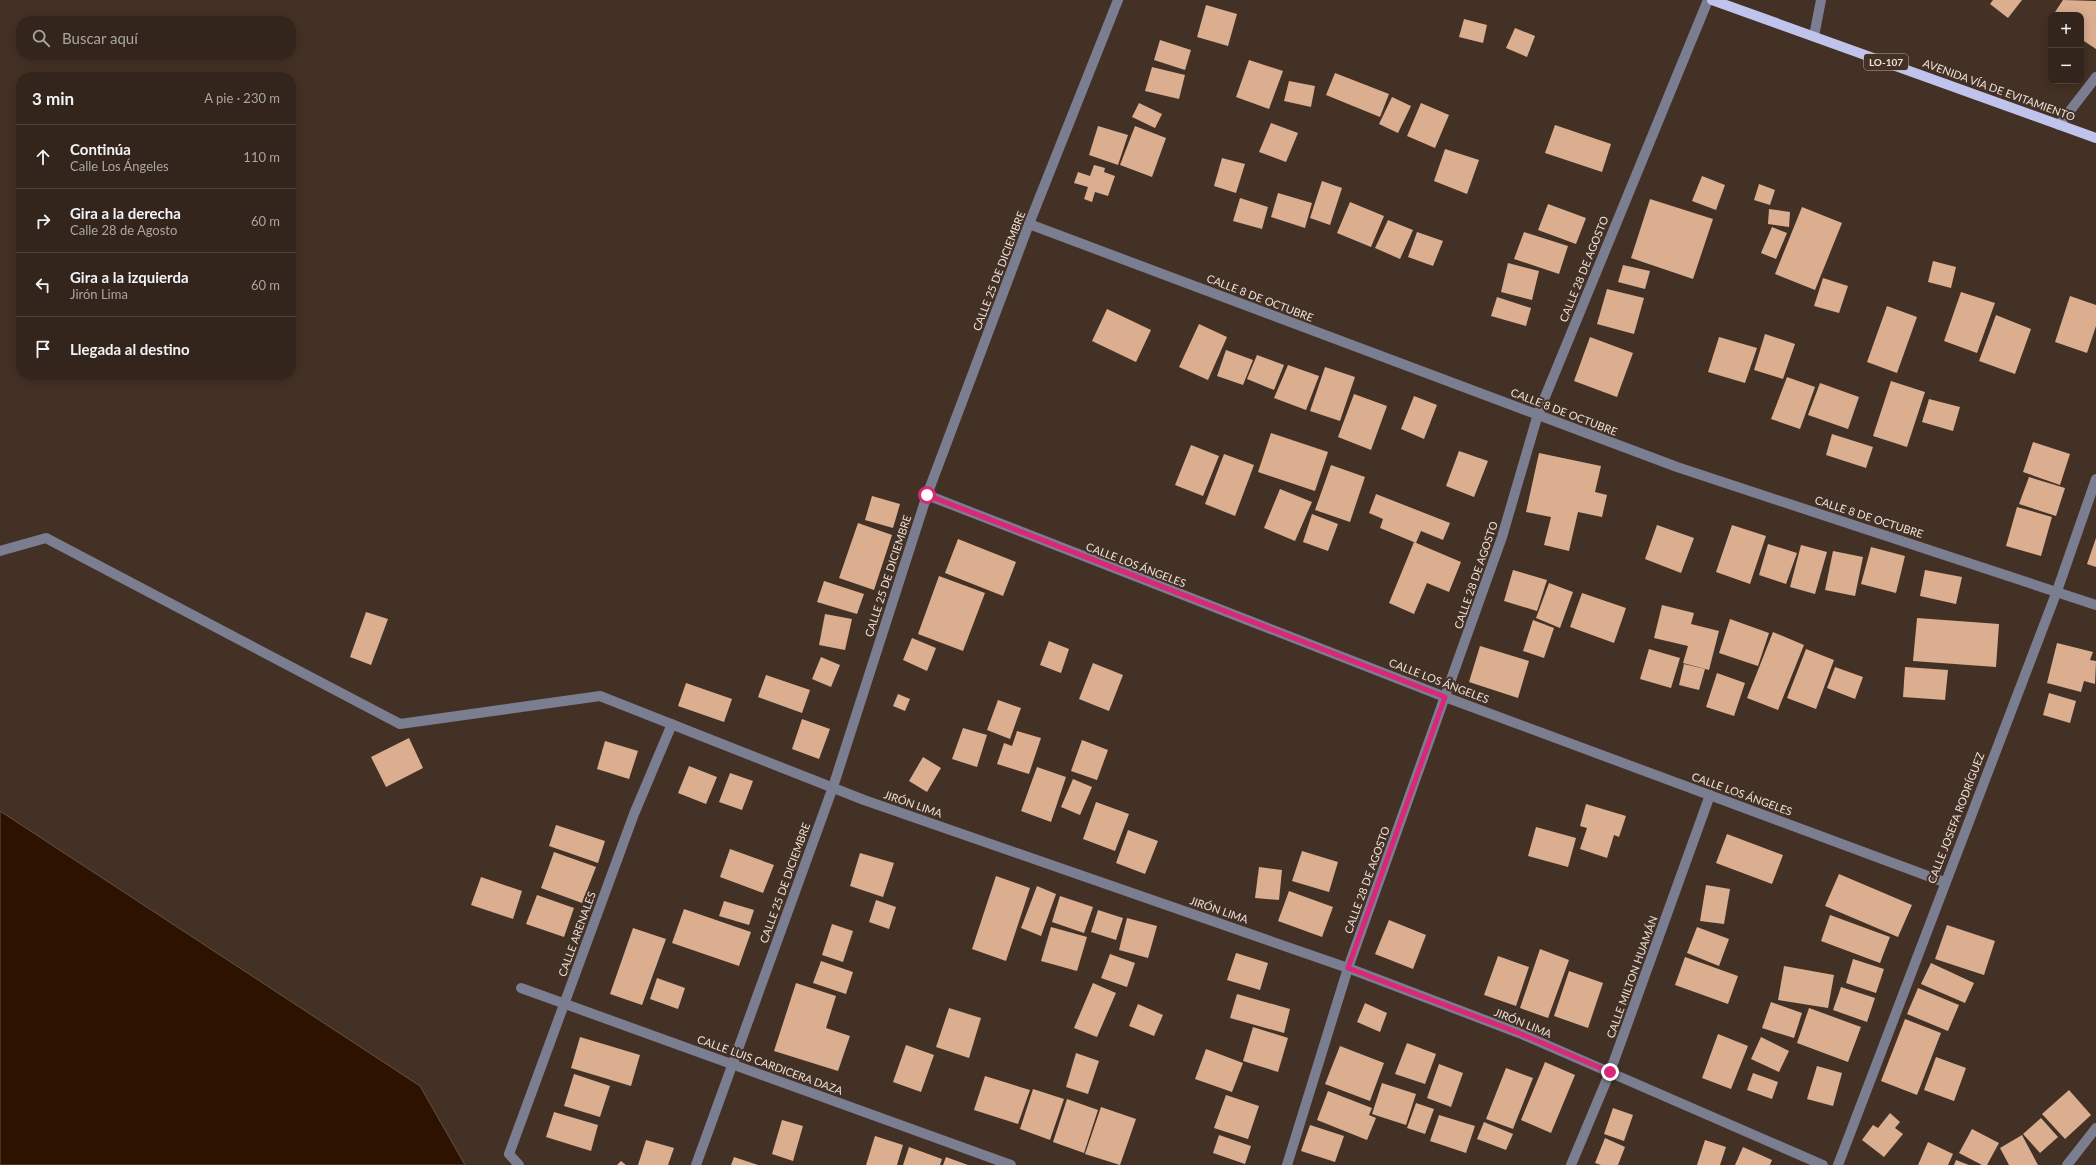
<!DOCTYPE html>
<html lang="es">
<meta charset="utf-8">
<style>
:root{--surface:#33251c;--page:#3b2d25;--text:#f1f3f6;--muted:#a9a5a3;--line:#4e423b}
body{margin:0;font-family:Lato,sans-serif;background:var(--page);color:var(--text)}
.controls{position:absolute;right:12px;top:12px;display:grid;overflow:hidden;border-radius:8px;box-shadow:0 2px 10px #0003}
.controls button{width:36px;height:36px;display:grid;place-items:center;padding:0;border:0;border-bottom:1px solid var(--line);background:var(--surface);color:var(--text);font:20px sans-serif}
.stop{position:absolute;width:12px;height:12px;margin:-9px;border:3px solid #db2777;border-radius:50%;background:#fff}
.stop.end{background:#db2777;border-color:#fff;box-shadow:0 1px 4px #0008}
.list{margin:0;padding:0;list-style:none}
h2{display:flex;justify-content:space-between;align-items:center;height:52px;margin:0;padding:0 16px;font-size:17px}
h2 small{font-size:13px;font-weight:400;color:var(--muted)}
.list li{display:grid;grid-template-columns:26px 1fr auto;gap:12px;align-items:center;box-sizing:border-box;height:64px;padding:0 16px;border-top:1px solid var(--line)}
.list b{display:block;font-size:15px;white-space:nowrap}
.list p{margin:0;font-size:13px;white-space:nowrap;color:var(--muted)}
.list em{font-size:13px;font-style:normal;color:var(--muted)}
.icon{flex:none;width:22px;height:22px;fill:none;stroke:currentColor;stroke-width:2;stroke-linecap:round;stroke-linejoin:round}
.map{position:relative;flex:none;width:2096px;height:1165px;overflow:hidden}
.search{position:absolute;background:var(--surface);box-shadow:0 2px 10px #0003;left:16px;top:16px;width:280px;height:44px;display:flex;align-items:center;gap:10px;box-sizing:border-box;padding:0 14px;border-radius:16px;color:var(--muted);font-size:15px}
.panel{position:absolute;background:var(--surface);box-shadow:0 2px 10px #0003;left:16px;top:72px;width:280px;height:308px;border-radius:16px}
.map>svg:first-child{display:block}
</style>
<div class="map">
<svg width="2096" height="1165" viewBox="0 0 2096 1165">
<rect width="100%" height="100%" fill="#443125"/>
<path fill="#2d1200" stroke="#675041" d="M0 811 420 1086 465 1165H0Z"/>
<g fill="#dbae90">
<path d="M1993 0H2022L2008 18 1990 4Z"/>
<path d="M2063 0 2096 1V49L2081 39V15H2053Z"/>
<path d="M1206 5 1237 14 1228 46 1197 37Z"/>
<path d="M1464 19 1487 25 1483 43 1459 37Z"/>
<path d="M1515 28 1535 36 1527 57 1506 48Z"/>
<path d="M1160 40 1191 50 1185 70 1154 60Z"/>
<path d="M1249 60 1283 71 1269 109 1236 97Z"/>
<path d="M1152 67 1185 75 1179 99 1145 91Z"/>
<path d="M1335 73 1389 94 1380 117 1326 95Z"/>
<path d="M1289 81 1315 86 1311 107 1284 101Z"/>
<path d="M1392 97 1411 106 1398 133 1379 124Z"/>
<path d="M1139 103 1162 114 1155 128 1132 117Z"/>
<path d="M1421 103 1449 115 1435 148 1407 136Z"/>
<path d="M1271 123 1298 133 1286 162 1259 152Z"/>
<path d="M1555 125 1611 144 1602 172 1545 153Z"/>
<path d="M1098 126 1128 135 1118 165 1089 155Z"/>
<path d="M1135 126 1166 138 1152 177 1120 165Z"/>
<path d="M1445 149 1479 160 1467 194 1434 181Z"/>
<path d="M1222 158 1245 164 1236 193 1214 186Z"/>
<path d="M1094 165 1105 168 1104 172 1115 176 1108 196 1095 192 1092 202 1084 199 1088 187 1074 183 1078 172 1090 176Z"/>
<path d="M1702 176 1725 185 1716 210 1692 201Z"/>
<path d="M1322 181 1342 188 1330 225 1310 218Z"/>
<path d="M1759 184 1775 190 1770 205 1754 200Z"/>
<path d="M1278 193 1312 203 1305 228 1271 217Z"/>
<path d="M1240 198 1268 207 1262 229 1233 221Z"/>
<path d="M1650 199 1713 219 1693 279 1631 258Z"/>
<path d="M1350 202 1384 216 1371 247 1337 233Z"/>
<path d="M1548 204 1586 218 1576 244 1538 230Z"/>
<path d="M1802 207 1842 223 1815 290 1775 274Z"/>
<path d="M1769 209 1790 212 1789 227 1768 224Z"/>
<path d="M1388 220 1413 230 1400 259 1375 248Z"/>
<path d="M1772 227 1787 233 1776 259 1761 253Z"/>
<path d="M1417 232 1443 241 1433 266 1408 257Z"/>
<path d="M1524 232 1568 246 1559 274 1514 259Z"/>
<path d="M1933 261 1956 267 1951 288 1928 282Z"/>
<path d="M1508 263 1539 271 1532 300 1501 292Z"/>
<path d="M1623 265 1650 271 1645 289 1618 282Z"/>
<path d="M1823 278 1848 286 1839 313 1814 306Z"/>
<path d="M1607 289 1644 298 1634 334 1597 324Z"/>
<path d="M1961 292 1995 303 1977 353 1944 341Z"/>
<path d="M2070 296 2096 305V326L2087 353 2055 342Z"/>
<path d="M1497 297 1531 308 1526 326 1491 316Z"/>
<path d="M1887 306 1917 317 1897 373 1867 362Z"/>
<path d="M1107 309 1151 330 1136 362 1092 341Z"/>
<path d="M1996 315 2031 329 2015 374 1979 361Z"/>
<path d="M1199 324 1227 337 1208 380 1179 367Z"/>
<path d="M1765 334 1795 344 1783 379 1754 370Z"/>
<path d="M1590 337 1633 353 1617 397 1574 381Z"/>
<path d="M1719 337 1757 348 1745 383 1708 372Z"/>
<path d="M1226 350 1253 360 1243 385 1217 376Z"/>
<path d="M1257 355 1284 365 1274 390 1247 379Z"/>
<path d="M1288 365 1319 376 1306 410 1274 398Z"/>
<path d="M1325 367 1355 377 1340 421 1310 411Z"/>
<path d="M1787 377 1815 387 1800 429 1771 419Z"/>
<path d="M1891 381 1925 392 1907 447 1873 436Z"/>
<path d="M1820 383 1859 397 1848 429 1808 415Z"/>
<path d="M1354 394 1387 406 1371 450 1338 437Z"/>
<path d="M1414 396 1437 405 1424 439 1401 429Z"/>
<path d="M1929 399 1960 407 1953 431 1922 422Z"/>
<path d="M1271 433 1328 452 1315 491 1258 472Z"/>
<path d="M1832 434 1873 447 1866 468 1826 455Z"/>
<path d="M2033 442 2070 454 2060 485 2023 472Z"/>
<path d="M1191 445 1219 456 1203 496 1175 485Z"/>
<path d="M1459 451 1488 461 1474 497 1446 486Z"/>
<path d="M1539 453 1601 466 1595 492 1607 495 1602 517 1578 512 1569 551 1544 545 1551 517 1526 512Z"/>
<path d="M1224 454 1254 465 1235 516 1205 504Z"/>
<path d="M1331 465 1365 477 1350 522 1315 510Z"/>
<path d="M2029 477 2065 488 2056 516 2019 504Z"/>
<path d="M1280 489 1312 502 1295 541 1264 528Z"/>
<path d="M1376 494 1450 523 1443 540 1421 531 1416 543 1380 528 1383 519 1369 513Z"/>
<path d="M872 496 900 504 893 528 865 520Z"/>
<path d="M2017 507 2052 517 2041 556 2006 546Z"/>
<path d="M1312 514 1338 524 1328 551 1303 542Z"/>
<path d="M858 523 892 535 874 590 839 578Z"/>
<path d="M1657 525 1694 538 1681 573 1645 559Z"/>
<path d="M1732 525 1766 536 1750 584 1716 572Z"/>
<path d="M2096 538V567L2087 564Z"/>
<path d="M958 539 1016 562 1003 596 945 573Z"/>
<path d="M1414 542 1461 562 1449 592 1427 583 1414 614 1389 603Z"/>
<path d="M1768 544 1797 553 1786 584 1759 575Z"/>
<path d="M1801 545 1827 552 1815 594 1790 587Z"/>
<path d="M1871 547 1905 556 1896 593 1861 584Z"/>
<path d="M1833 551 1863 557 1855 596 1825 590Z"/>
<path d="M1513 570 1547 580 1537 611 1504 601Z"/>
<path d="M1925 570 1962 577 1956 604 1920 596Z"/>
<path d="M939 576 985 593 963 651 918 634Z"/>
<path d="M824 581 864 594 857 614 817 602Z"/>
<path d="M1549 583 1573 592 1560 628 1536 618Z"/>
<path d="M1582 593 1626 608 1614 643 1570 627Z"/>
<path d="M1662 605 1694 613 1691 624 1719 631 1709 670 1683 663 1688 646 1654 638Z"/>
<path d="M366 612 388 619 371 665 350 657Z"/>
<path d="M825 614 852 619 845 650 819 645Z"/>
<path d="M1917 618 1999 624 1996 667 1913 661Z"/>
<path d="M1730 619 1769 633 1758 666 1719 653Z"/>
<path d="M1533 620 1554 628 1544 658 1523 651Z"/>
<path d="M1773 632 1804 645 1778 710 1747 698Z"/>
<path d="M912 638 936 648 927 671 903 660Z"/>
<path d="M1049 641 1069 649 1061 673 1040 665Z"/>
<path d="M2057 643 2093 652 2090 660 2096 661 2095 684 2084 681 2081 692 2047 683Z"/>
<path d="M1480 646 1529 661 1518 698 1469 682Z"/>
<path d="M1649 649 1680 658 1671 688 1640 679Z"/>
<path d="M1806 649 1834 660 1816 709 1787 698Z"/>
<path d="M821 657 840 665 831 687 812 679Z"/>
<path d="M1093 663 1123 675 1109 711 1079 699Z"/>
<path d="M1684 664 1705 669 1699 690 1679 685Z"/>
<path d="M1835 667 1863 677 1855 699 1827 688Z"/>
<path d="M1905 667 1948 670 1945 700 1903 697Z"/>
<path d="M1717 673 1745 683 1734 716 1706 707Z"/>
<path d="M766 675 810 690 802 713 758 697Z"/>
<path d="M686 683 732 699 724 722 678 706Z"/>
<path d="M2049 693 2076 701 2070 723 2043 715Z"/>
<path d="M898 694 910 699 905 711 893 706Z"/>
<path d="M998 700 1021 708 1010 739 987 730Z"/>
<path d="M802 719 830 729 819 759 792 749Z"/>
<path d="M963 728 987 735 977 767 952 759Z"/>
<path d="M1017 731 1041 738 1029 774 997 764 1004 743 1012 746Z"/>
<path d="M409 738 423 768 386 787 371 757Z"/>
<path d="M1082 740 1108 750 1097 780 1071 771Z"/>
<path d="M605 741 638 751 629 779 597 769Z"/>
<path d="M923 757 941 768 927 792 909 781Z"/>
<path d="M689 766 717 777 706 804 678 793Z"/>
<path d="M1037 767 1066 777 1051 822 1021 811Z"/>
<path d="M730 773 753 781 742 810 719 802Z"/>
<path d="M1073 779 1092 787 1080 815 1061 807Z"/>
<path d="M1096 802 1129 814 1115 851 1083 839Z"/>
<path d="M1586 804 1626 816 1619 837 1614 835 1607 858 1580 849 1587 828 1580 826Z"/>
<path d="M556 825 605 841 598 863 549 846Z"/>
<path d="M1536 827 1576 838 1568 867 1528 856Z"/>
<path d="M1128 830 1158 841 1145 874 1116 863Z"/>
<path d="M1727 834 1783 855 1772 884 1716 863Z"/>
<path d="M730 849 774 865 763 893 720 877Z"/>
<path d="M1302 851 1338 862 1329 892 1292 881Z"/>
<path d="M554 852 596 867 582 903 541 888Z"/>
<path d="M860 853 894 863 883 897 850 886Z"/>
<path d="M1259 867 1282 870 1279 900 1255 898Z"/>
<path d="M1839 874 1912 905 1898 937 1825 906Z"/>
<path d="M996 876 1030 888 1006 961 972 949Z"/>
<path d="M481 877 522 891 513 919 471 905Z"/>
<path d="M1706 885 1730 889 1724 924 1700 921Z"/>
<path d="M1037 886 1056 894 1041 936 1021 928Z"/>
<path d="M1289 891 1333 907 1322 937 1278 921Z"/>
<path d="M537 895 574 908 564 937 526 924Z"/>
<path d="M1060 896 1093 907 1084 933 1052 922Z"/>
<path d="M876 900 896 907 889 929 869 922Z"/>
<path d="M724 901 754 910 749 925 719 916Z"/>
<path d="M684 909 751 932 739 966 672 943Z"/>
<path d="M1098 910 1123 918 1116 940 1091 932Z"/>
<path d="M1830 915 1890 937 1880 963 1821 941Z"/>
<path d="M1127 918 1157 926 1148 958 1119 950Z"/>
<path d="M1389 920 1426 935 1413 969 1375 954Z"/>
<path d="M832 924 853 931 843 962 822 955Z"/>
<path d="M1947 925 1995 941 1984 975 1935 959Z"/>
<path d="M1051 927 1087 937 1077 971 1041 961Z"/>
<path d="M1697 927 1729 939 1719 966 1687 953Z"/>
<path d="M633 928 666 939 642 1005 610 994Z"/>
<path d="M1540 949 1569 960 1548 1018 1520 1008Z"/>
<path d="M1236 953 1268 963 1260 990 1227 980Z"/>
<path d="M1110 954 1135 963 1127 987 1101 978Z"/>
<path d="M1498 956 1529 967 1516 1006 1484 995Z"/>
<path d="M1685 957 1738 976 1728 1004 1675 985Z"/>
<path d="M1853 959 1884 969 1876 993 1846 983Z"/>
<path d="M821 961 853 972 846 994 813 983Z"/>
<path d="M1931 963 1974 983 1965 1003 1921 984Z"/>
<path d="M1784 966 1834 975 1828 1008 1778 1000Z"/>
<path d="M1569 971 1603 983 1588 1028 1554 1016Z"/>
<path d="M657 978 685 988 678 1009 650 999Z"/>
<path d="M796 983 836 996 826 1028 850 1036 838 1071 774 1051Z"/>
<path d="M1093 983 1116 993 1097 1037 1074 1028Z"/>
<path d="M1841 987 1875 998 1867 1022 1833 1010Z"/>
<path d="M1918 988 1959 1005 1948 1031 1907 1014Z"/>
<path d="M1237 994 1290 1009 1284 1033 1230 1018Z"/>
<path d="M1771 1002 1802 1013 1794 1038 1762 1028Z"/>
<path d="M1365 1003 1387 1013 1380 1032 1357 1022Z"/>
<path d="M1138 1004 1163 1015 1154 1036 1129 1026Z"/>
<path d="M949 1008 981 1018 969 1058 936 1047Z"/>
<path d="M1809 1008 1861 1027 1848 1062 1797 1043Z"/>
<path d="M1905 1019 1941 1033 1917 1095 1881 1081Z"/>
<path d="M1253 1027 1288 1038 1278 1072 1243 1061Z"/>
<path d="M1718 1034 1748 1046 1731 1089 1702 1078Z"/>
<path d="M580 1037 640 1055 631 1086 571 1068Z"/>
<path d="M1761 1037 1789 1051 1779 1072 1751 1059Z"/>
<path d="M1407 1043 1436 1054 1425 1084 1395 1074Z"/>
<path d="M906 1045 934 1055 921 1092 893 1082Z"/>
<path d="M1340 1046 1384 1063 1370 1101 1325 1084Z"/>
<path d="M1206 1049 1243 1063 1232 1092 1195 1079Z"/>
<path d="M1076 1053 1099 1061 1088 1094 1066 1087Z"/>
<path d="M1936 1057 1966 1068 1954 1101 1924 1090Z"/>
<path d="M1545 1062 1575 1075 1551 1133 1521 1120Z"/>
<path d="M1439 1064 1463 1073 1451 1107 1427 1098Z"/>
<path d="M1817 1066 1842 1073 1833 1106 1807 1099Z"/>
<path d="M1506 1068 1533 1078 1513 1129 1486 1119Z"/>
<path d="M1753 1073 1778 1082 1772 1099 1747 1090Z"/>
<path d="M574 1074 610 1086 600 1117 564 1106Z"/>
<path d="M985 1076 1030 1090 1018 1124 974 1110Z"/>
<path d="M1382 1083 1416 1094 1406 1125 1372 1114Z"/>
<path d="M1033 1089 1064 1099 1050 1140 1020 1129Z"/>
<path d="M2069 1090 2091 1115 2065 1139 2042 1114Z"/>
<path d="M1328 1091 1372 1108 1369 1115 1376 1118 1367 1140 1317 1120Z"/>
<path d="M1226 1095 1259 1106 1248 1139 1214 1128Z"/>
<path d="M1067 1099 1098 1110 1084 1153 1053 1142Z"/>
<path d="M1416 1103 1434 1109 1425 1134 1407 1128Z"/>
<path d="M1101 1107 1136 1119 1120 1165 1085 1154Z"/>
<path d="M1613 1108 1633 1115 1624 1141 1604 1134Z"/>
<path d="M554 1112 598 1125 591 1151 546 1137Z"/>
<path d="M1890 1113 1900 1122 1895 1128 1903 1134 1884 1157 1862 1140 1873 1125 1878 1128Z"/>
<path d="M1439 1115 1475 1126 1466 1153 1430 1141Z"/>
<path d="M2041 1118 2058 1137 2040 1153 2023 1134Z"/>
<path d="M782 1120 803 1126 793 1161 772 1154Z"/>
<path d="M1484 1122 1513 1134 1506 1150 1477 1139Z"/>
<path d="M1310 1125 1344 1136 1335 1162 1301 1151Z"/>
<path d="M1972 1129 1999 1143 1987 1165H1982L1959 1153Z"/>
<path d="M1219 1135 1251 1146 1245 1164 1213 1153Z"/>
<path d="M2022 1135 2038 1165H2009L2000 1148Z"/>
<path d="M875 1136 903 1145 897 1165H866Z"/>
<path d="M1605 1138 1625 1147 1618 1165H1601L1595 1163Z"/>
<path d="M646 1140 674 1148 668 1165H638Z"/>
<path d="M1705 1140 1726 1147 1720 1165H1697Z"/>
<path d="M1928 1142 1953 1154 1948 1165H1918Z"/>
<path d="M909 1147 942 1159 940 1165H903Z"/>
<path d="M1743 1147 1772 1160 1770 1165H1735Z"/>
<path d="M734 1157 758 1165H731Z"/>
<path d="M946 1157 968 1165H943Z"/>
<path d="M1956 1160 1969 1165H1954Z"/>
<path d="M621 1161 626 1165H617Z"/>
</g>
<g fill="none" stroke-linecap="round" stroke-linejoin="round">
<g stroke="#7b7d91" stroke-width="10">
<path d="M1814 36 1821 0"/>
<path d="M2059 125 2096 77"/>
<path d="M1029 224 1677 467 2096 605"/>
<path d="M927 495 1445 697 1944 882"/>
<path d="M0 551 46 538 400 724 600 696 864 800 1348 968 1519 1033 1823 1165"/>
<path d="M521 988 1011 1165"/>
<path d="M519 1165 509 1154 634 814 672 724"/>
<path d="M696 1165 833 787 927 495 1029 224 1118 0"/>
<path d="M1287 1165 1348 968 1502 537 1538 414 1708 0"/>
<path d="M1571 1165 1610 1072 1710 795"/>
<path d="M1838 1165 2057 591 2096 479"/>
<path d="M2067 1165 2096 1128"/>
</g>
<path stroke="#c0c3ec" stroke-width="10" d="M1712 0 2096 138"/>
</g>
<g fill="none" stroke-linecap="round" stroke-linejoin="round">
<path stroke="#db2777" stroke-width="5" d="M927 495 1445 697 1348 968 1519 1033 1610 1072"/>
</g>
<g text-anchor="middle" stroke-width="4" stroke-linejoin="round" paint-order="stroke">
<rect fill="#443125" stroke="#baaca3" stroke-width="1" x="1864" y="54" width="44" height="16" rx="3"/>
<g font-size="10" font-weight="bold" fill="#ede1d9">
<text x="1886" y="66">LO-107</text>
</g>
<g font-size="11" fill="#ede1d9" stroke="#443125">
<text transform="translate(1999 90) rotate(20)" y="4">AVENIDA VÍA DE EVITAMIENTO</text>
<text transform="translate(1584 269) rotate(-68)" y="4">CALLE 28 DE AGOSTO</text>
<text transform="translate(999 271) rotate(-69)" y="4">CALLE 25 DE DICIEMBRE</text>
<text transform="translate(1260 298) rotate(21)" y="4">CALLE 8 DE OCTUBRE</text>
<text transform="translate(1564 412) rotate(21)" y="4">CALLE 8 DE OCTUBRE</text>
<text transform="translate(1869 517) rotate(18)" y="4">CALLE 8 DE OCTUBRE</text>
<text transform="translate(1136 565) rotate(21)" y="4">CALLE LOS ÁNGELES</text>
<text transform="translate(1476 575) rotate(-71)" y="4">CALLE 28 DE AGOSTO</text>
<text transform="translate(888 576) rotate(-72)" y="4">CALLE 25 DE DICIEMBRE</text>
<text transform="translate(1439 681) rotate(21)" y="4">CALLE LOS ÁNGELES</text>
<text transform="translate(1742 794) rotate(20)" y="4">CALLE LOS ÁNGELES</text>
<text transform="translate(913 804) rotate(19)" y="4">JIRÓN LIMA</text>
<text transform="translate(1956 818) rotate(-69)" y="4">CALLE JOSEFA RODRÍGUEZ</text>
<text transform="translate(1367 880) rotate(-70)" y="4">CALLE 28 DE AGOSTO</text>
<text transform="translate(785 883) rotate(-70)" y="4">CALLE 25 DE DICIEMBRE</text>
<text transform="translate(1219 910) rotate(19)" y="4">JIRÓN LIMA</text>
<text transform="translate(577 934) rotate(-70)" y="4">CALLE ARENALES</text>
<text transform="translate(1632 977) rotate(-70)" y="4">CALLE MILTON HUAMÁN</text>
<text transform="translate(1523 1023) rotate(22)" y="4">JIRÓN LIMA</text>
<text transform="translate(770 1065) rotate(20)" y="4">CALLE LUIS CARDICERA DAZA</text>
</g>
</g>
</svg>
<div class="controls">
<button>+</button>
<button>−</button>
</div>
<div class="stop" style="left:927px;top:495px"></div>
<div class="stop end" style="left:1610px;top:1072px"></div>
<div class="search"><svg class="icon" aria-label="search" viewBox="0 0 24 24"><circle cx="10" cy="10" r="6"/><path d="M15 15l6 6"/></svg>Buscar aquí</div>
<section class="panel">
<h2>3 min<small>A pie · 230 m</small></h2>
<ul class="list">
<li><svg class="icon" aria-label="ahead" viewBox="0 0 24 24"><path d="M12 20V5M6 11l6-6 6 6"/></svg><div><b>Continúa</b><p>Calle Los Ángeles</p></div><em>110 m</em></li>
<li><svg class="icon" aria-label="right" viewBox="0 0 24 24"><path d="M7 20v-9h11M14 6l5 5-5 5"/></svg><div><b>Gira a la derecha</b><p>Calle 28 de Agosto</p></div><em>60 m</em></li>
<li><svg class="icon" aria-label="left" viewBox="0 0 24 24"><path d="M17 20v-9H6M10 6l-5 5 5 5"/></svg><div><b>Gira a la izquierda</b><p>Jirón Lima</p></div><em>60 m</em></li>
<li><svg class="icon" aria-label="arrive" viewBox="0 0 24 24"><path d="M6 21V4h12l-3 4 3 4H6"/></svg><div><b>Llegada al destino</b></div></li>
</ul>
</section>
</div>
